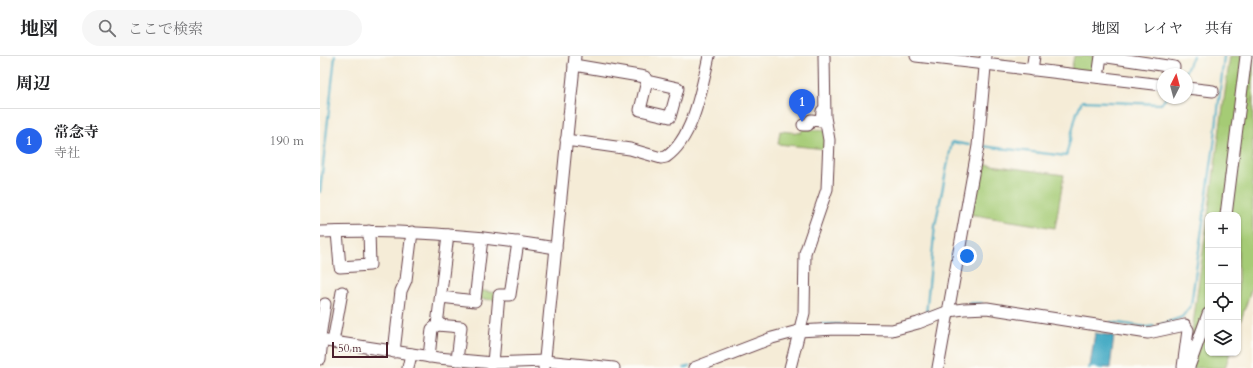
<!DOCTYPE html>
<html lang="ja">
<meta charset="utf-8">
<style>
:root{--surface:#fff;--page:#f6f6f6;--text:#202124;--muted:#757577;--line:#e0e0e0;--accent:#2563eb}
body{margin:0;font-family:Cardo,"Noto Serif JP",serif;background:var(--page);color:var(--text)}
.controls{position:absolute;right:12px;bottom:12px;display:grid;overflow:hidden;border-radius:8px;box-shadow:0 1px 3px #0004}
.controls button{width:36px;height:36px;display:grid;place-items:center;padding:0;border:0;border-bottom:1px solid var(--line);background:var(--surface);color:var(--text);font:20px sans-serif}
.compass{position:absolute;left:837px;top:12px;width:36px;height:36px;border-radius:50%;background:var(--surface);box-shadow:0 1px 3px #0004;rotate:6deg}
.scale{position:absolute;left:12px;bottom:10px;width:56px;box-sizing:border-box;padding-left:4px;border:2px solid #4a1f2b;border-top:0;font-size:11px;line-height:14px;white-space:nowrap;color:#4a1f2b;-webkit-text-stroke:3px #fdfcf7;paint-order:stroke}
.you{position:absolute;left:647px;top:200px;width:14px;height:14px;margin:-10px;border:3px solid #fff;border-radius:50%;background:#1a73e8;box-shadow:0 0 0 6px #1a73e833}
.badge{display:grid;place-items:center;width:26px;height:26px;border-radius:50%;background:var(--accent);color:#fff;font-size:13px;font-weight:700}
.pin{position:absolute;translate:-50% -33px;filter:drop-shadow(0 1px 2px #0008)}
.pin::after{content:'';position:absolute;top:21px;width:14px;height:12px;background:inherit;clip-path:polygon(0 0,100% 0,50% 100%)}
.list{margin:0;padding:0;list-style:none}
h2{display:flex;justify-content:space-between;align-items:center;height:52px;margin:0;padding:0 16px;font-size:17px}
h2 small{font-size:13px;font-weight:400;color:var(--muted)}
.list li{display:grid;grid-template-columns:26px 1fr auto;gap:12px;align-items:center;box-sizing:border-box;height:64px;padding:0 16px;border-top:1px solid var(--line)}
.list b{display:block;font-size:15px;white-space:nowrap}
.list p{margin:0;font-size:13px;white-space:nowrap;color:var(--muted)}
.list em{font-size:13px;font-style:normal;color:var(--muted)}
.icon{flex:none;width:22px;height:22px;fill:none;stroke:currentColor;stroke-width:2;stroke-linecap:round;stroke-linejoin:round}
.map{position:relative;flex:none;width:933px;height:312px;overflow:hidden}
header{display:flex;align-items:center;gap:24px;box-sizing:border-box;height:56px;padding:0 20px;background:var(--surface);border-bottom:1px solid var(--line)}
header strong{font-size:19px}
nav{display:flex;gap:22px;margin-inline-start:auto;font-size:14px}
.search{width:280px;height:36px;background:var(--page);display:flex;align-items:center;gap:10px;box-sizing:border-box;padding:0 14px;border-radius:22px;color:var(--muted);font-size:15px}
main{display:flex}
aside{flex:1;background:var(--surface)}
.map>svg:first-child{display:block}
</style>
<header>
<strong>地図</strong>
<div class="search"><svg class="icon" aria-label="search" viewBox="0 0 24 24"><circle cx="10" cy="10" r="6"/><path d="M15 15l6 6"/></svg>ここで検索</div>
<nav><a>地図</a><a>レイヤ</a><a>共有</a></nav>
</header>
<main>
<aside>
<h2>周辺<small></small></h2>
<ul class="list">
<li><span class="badge">1</span><div><b>常念寺</b><p>寺社</p></div><em>190 m</em></li>
</ul>
</aside>
<div class="map">
<svg width="933" height="312" viewBox="0 0 933 312">
<rect width="100%" height="100%" fill="#fdfcf7"/>
<filter id="ink" filterUnits="userSpaceOnUse"><feTurbulence type="fractalNoise" baseFrequency=".025" numOctaves="2"/><feDisplacementMap in="SourceGraphic" scale="8" xChannelSelector="R" yChannelSelector="G"/><feConvolveMatrix kernelMatrix="1 2 1 2 8 2 1 2 1" color-interpolation-filters="sRGB"/></filter>
<filter id="wash" filterUnits="userSpaceOnUse"><feTurbulence type="fractalNoise" baseFrequency=".012" numOctaves="4" result="noise"/><feDisplacementMap in="SourceGraphic" scale="16" xChannelSelector="R" yChannelSelector="G"/><feGaussianBlur stdDeviation="0.9" result="paint"/><feColorMatrix in="noise" values="0 0 0 0 0 0 0 0 0 0 0 0 0 0 0 0 0 1.4 0 .05"/><feComposite in="paint" operator="in"/></filter>
<g filter="url(#wash)">
<rect width="100%" height="100%" fill="#f5ecd7"/>
<g fill="#a5cb75" stroke="#787550">
<path d="M754 0H777L775 18 751 15Z"/>
<path d="M910 0H933V228L918 273V159H888V297H910L905 312H867Z"/>
<path d="M482 73 506 75 505 93 458 88 460 75 481 77Z"/>
<path d="M656 107 744 119 735 172 648 158Z"/>
<path d="M158 234 176 237V244L157 243Z"/>
</g>
<path fill="#45aac4" stroke="#486478" d="M775 277 794 280 790 312 770 310Z"/>
<g fill="none" stroke-linecap="round" stroke-linejoin="round">
<g stroke="#45aac4" stroke-width="2">
<path d="M864 18 873 0"/>
<path d="M662 90 746 100 757 56 762 45 841 48 846 42"/>
<path d="M0 136 15 0"/>
<path d="M648 247H662"/>
<path d="M606 258 615 170 632 86 649 89"/>
<path d="M593 263 624 251"/>
<path d="M791 266 827 271 834 270"/>
<path d="M501 268H523"/>
<path d="M840 269 862 261 871 249 894 89 904 0"/>
<path d="M364 312 370 310"/>
<path d="M769 312 770 310 783 312"/>
</g>
</g>
</g>
<g filter="url(#ink)">
<g fill="none" stroke-linecap="round" stroke-linejoin="round">
<g stroke="#643e45" stroke-width="13">
<g id="minor">
<path d="M596 0 843 29"/>
<path d="M254 9 325 21 327 25 320 54 350 61 358 32 327 25"/>
<path d="M712 14 714 0"/>
<path d="M778 21 781 0 854 11"/>
<path d="M867 32 893 35"/>
<path d="M483 69H488L491 64 501 65 502 55"/>
<path d="M246 84 310 93 341 102 346 101C374 82 382 30 389 0"/>
<path d="M906 159 926 0"/>
<path d="M0 176C79 173 158 179 236 192"/>
<path d="M17 176 20 211 50 209 49 175"/>
<path d="M121 241 155 245 162 182"/>
<path d="M117 269 141 271 137 304"/>
<path d="M0 281 5 248"/>
<path d="M0 284 118 302 173 307 225 305 294 312"/>
<path d="M13 286 22 236"/>
<path d="M74 296 81 235 86 224 92 176"/>
<path d="M109 301 112 273 117 269 128 179"/>
<path d="M0 303 2 284"/>
<path d="M173 307 179 239H190L198 186"/>
<path d="M88 312 91 298"/>
<path d="M224 312 255 0"/>
<path d="M374 312 452 282 478 275 516 273 572 274 598 267 629 255 644 253 667 252 828 277 865 269 868 274 863 311H869L888 258"/>
<path d="M470 312 484 257 485 197 507 133 509 84 505 61 504 0"/>
<path d="M618 312 658 90 666 0"/>
</g>
</g>
<use href="#minor" stroke="#fff" stroke-width="11"/>
</g>
</g>
</svg>
<div class="controls">
<button>+</button>
<button>−</button>
<button><svg class="icon" aria-label="locate" viewBox="0 0 24 24"><circle cx="12" cy="12" r="6"/><path d="M12 2v4M12 18v4M2 12h4M18 12h4"/></svg></button>
<button><svg class="icon" aria-label="layers" viewBox="0 0 24 24"><path d="M12 4l9 5-9 5-9-5zM3 14l9 5 9-5"/></svg></button>
</div>
<svg class="compass" viewBox="-18 -18 36 36"><path d="M0-13l5 13h-10z" fill="#e53935"/><path d="M0 13l5-13h-10z" fill="#757577"/></svg>
<div class="scale">50 m</div>
<div class="you"></div>
<div class="pin badge" style="left:482px;top:66px">1</div>
</div>
</main>
